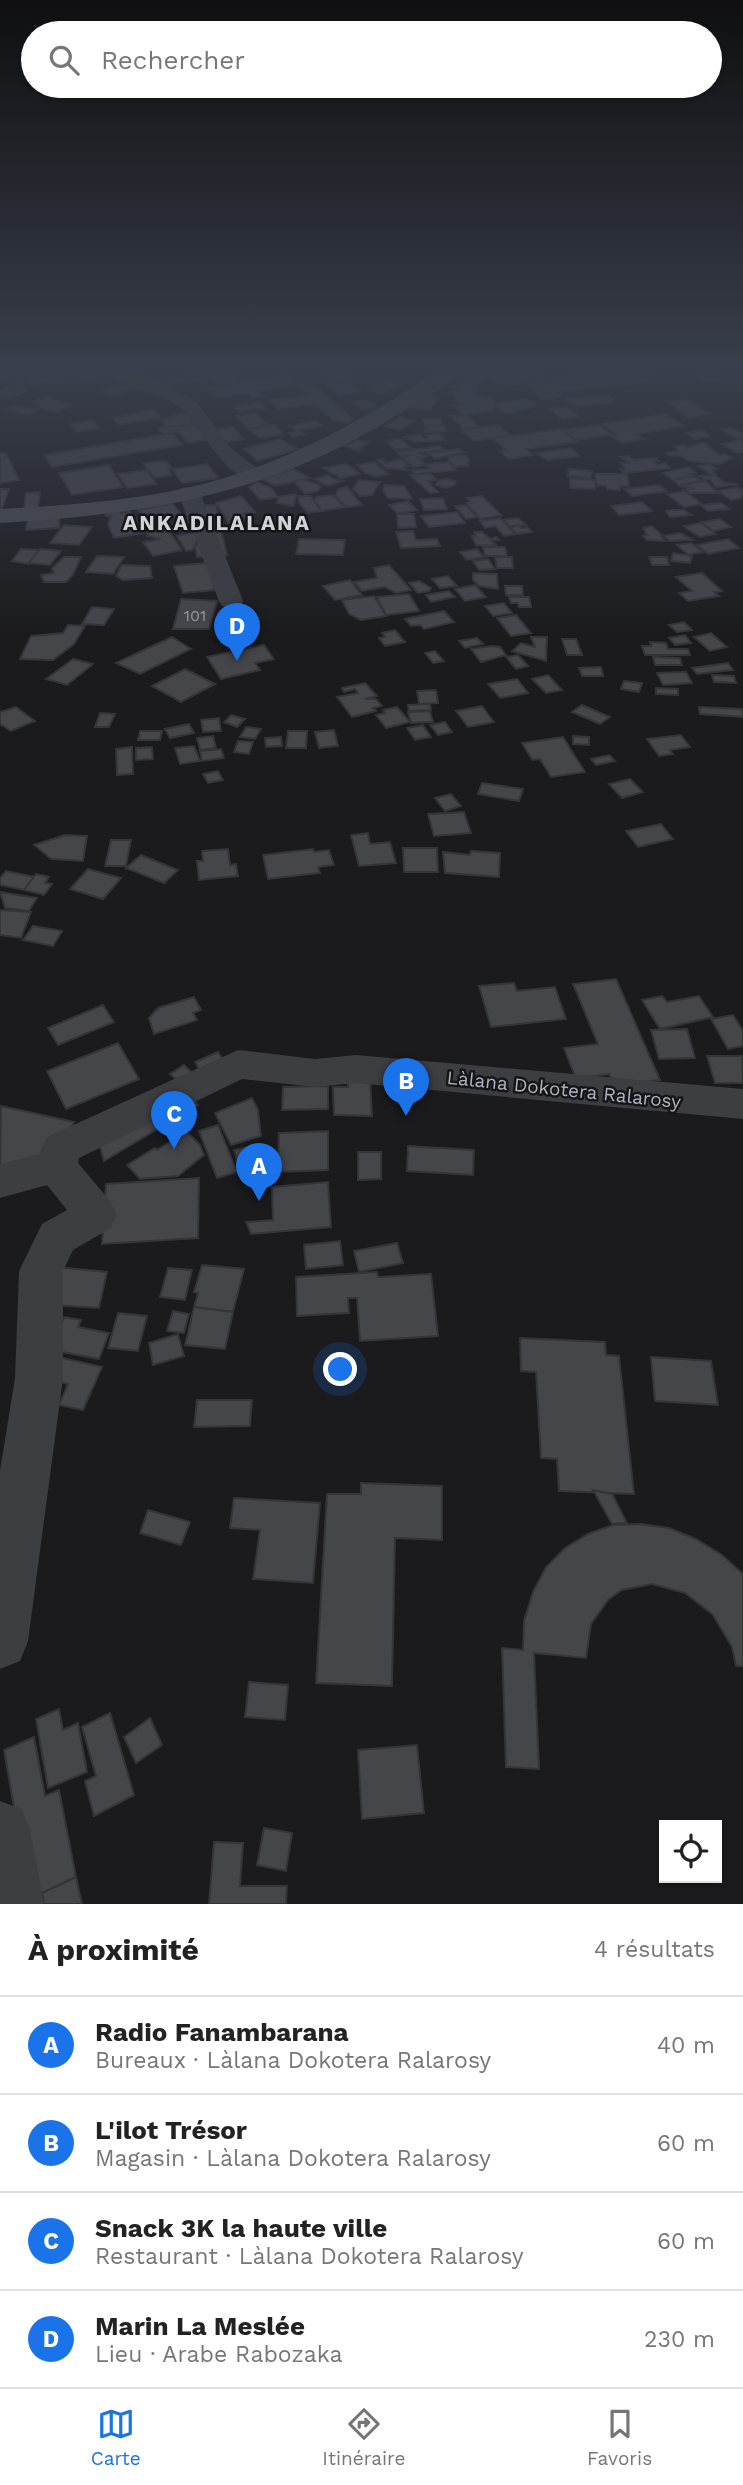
<!DOCTYPE html>
<html lang="fr">
<meta charset="utf-8">
<style>
:root{--surface:#fff;--page:#f2f2f2;--text:#222;--muted:#767676;--line:#e0e0e0;--accent:#1a73e8}
body{margin:0;font-family:"Work Sans",sans-serif;background:var(--page);color:var(--text)}
.controls{position:absolute;right:21px;bottom:21px;display:grid;overflow:hidden;border-radius:0px;box-shadow:0 2px 5px #0004}
.controls button{width:63px;height:63px;display:grid;place-items:center;padding:0;border:0;border-bottom:2px solid var(--line);background:var(--surface);color:var(--text);font:35px sans-serif}
.you{position:absolute;left:341px;top:1370px;width:24px;height:24px;margin:-18px;border:5px solid #fff;border-radius:50%;background:#1a73e8;box-shadow:0 0 0 10px #1a73e833}
.badge{display:grid;place-items:center;width:46px;height:46px;border-radius:50%;background:var(--accent);color:#fff;font-size:23px;font-weight:700}
.pin{position:absolute;translate:-50% -58px;filter:drop-shadow(0 2px 4px #0008)}
.pin::after{content:'';position:absolute;top:37px;width:24px;height:21px;background:inherit;clip-path:polygon(0 0,100% 0,50% 100%)}
.list{margin:0;padding:0;list-style:none}
h2{display:flex;justify-content:space-between;align-items:center;height:91px;margin:0;padding:0 28px;font-size:30px}
h2 small{font-size:23px;font-weight:400;color:var(--muted)}
.list li{display:grid;grid-template-columns:46px 1fr auto;gap:21px;align-items:center;box-sizing:border-box;height:98px;padding:0 28px;border-top:2px solid var(--line)}
.list b{display:block;font-size:26px;white-space:nowrap}
.list p{margin:0;font-size:23px;white-space:nowrap;color:var(--muted)}
.list em{font-size:23px;font-style:normal;color:var(--muted)}
.icon{flex:none;width:38px;height:38px;fill:none;stroke:currentColor;stroke-width:2;stroke-linecap:round;stroke-linejoin:round}
.map{position:relative;flex:none;width:743px;height:1904px;overflow:hidden}
.search{position:absolute;background:var(--surface);box-shadow:0 2px 5px #0004;left:21px;right:21px;top:21px;height:77px;display:flex;align-items:center;gap:18px;box-sizing:border-box;padding:0 24px;border-radius:38px;color:var(--muted);font-size:26px}
.sheet{height:483px;background:var(--surface)}
nav{display:flex;justify-content:space-around;align-items:center;box-sizing:border-box;height:98px;border-top:2px solid var(--line);background:var(--surface);font-size:19px;color:var(--muted)}
nav a{display:grid;justify-items:center;gap:4px}
nav .on{color:var(--accent)}
.map>svg:first-child{display:block}
</style>
<div class="map">
<svg width="743" height="1904" viewBox="0 0 743 1904">
<rect width="100%" height="100%" fill="#1b1b1d"/>
<g fill="#45464a" stroke="#353539" stroke-width="2">
<path d="M0 371H9L28 376 13 382 0 379Z"/>
<path d="M39 371H76L57 380 33 374Z"/>
<path d="M230 371 240 381 218 385 208 375Z"/>
<path d="M324 371H347L352 375 329 381 320 373Z"/>
<path d="M509 371H534L549 378 518 384H497L489 376Z"/>
<path d="M618 371H645L658 381 557 392 562 397 553 399H541L531 388 525 386 554 383 549 378Z"/>
<path d="M718 371 726 380 704 381 695 372Z"/>
<path d="M79 372 105 371 109 372 91 381 73 376Z"/>
<path d="M476 373 485 375 474 395 493 399 496 403 525 399 535 403 534 407 507 414 494 407 492 411 464 415 454 405 464 404 454 401 456 397 447 393 459 389 451 386 464 381V375Z"/>
<path d="M203 374 207 379 168 384 165 381H170L168 378Z"/>
<path d="M289 375 299 385 258 391 263 396 253 398 248 393 217 398 208 392 206 388Z"/>
<path d="M37 376 46 378 53 381 35 386 23 380Z"/>
<path d="M389 381 403 386 382 393 369 388Z"/>
<path d="M350 382 362 392 339 396 327 385Z"/>
<path d="M120 383 137 388 115 396 99 391Z"/>
<path d="M313 384 353 419 347 423 333 420 314 403 278 409 270 400 306 395 297 386Z"/>
<path d="M426 392 438 399 430 410 403 407Z"/>
<path d="M607 394 616 402 575 407 566 399Z"/>
<path d="M46 397 71 405 59 412 37 408 40 406 31 402Z"/>
<path d="M367 399 378 406 362 410 352 402Z"/>
<path d="M689 400 710 414 689 418 667 402Z"/>
<path d="M261 402 265 408 239 412 234 407Z"/>
<path d="M13 406 37 410 29 415 5 410Z"/>
<path d="M567 407 580 417 562 419 550 409Z"/>
<path d="M154 409 162 418 118 425 113 418Z"/>
<path d="M186 413 197 424 169 429 160 419Z"/>
<path d="M255 413 268 425 248 429 236 416Z"/>
<path d="M666 414 684 426 637 434 644 439 621 443 612 436 617 435 601 424Z"/>
<path d="M467 415 479 427 463 429 451 416Z"/>
<path d="M401 417 415 421 399 430 385 426Z"/>
<path d="M440 418 443 425 425 426 422 419Z"/>
<path d="M93 420 99 429 76 432 71 424Z"/>
<path d="M316 421 322 426 300 430 305 435 293 437 289 433 297 432 290 426Z"/>
<path d="M194 424 209 439 188 443 178 432 163 434 158 428Z"/>
<path d="M276 425 282 434 260 438 249 430Z"/>
<path d="M444 425 446 431 424 432 425 426Z"/>
<path d="M498 425 511 436 473 441 461 430Z"/>
<path d="M599 425 612 435 576 440 562 430Z"/>
<path d="M233 427 244 439 223 443 213 430Z"/>
<path d="M733 428 743 434V438L737 439 722 429Z"/>
<path d="M562 429 577 442 526 449 533 455 508 459 500 451 506 450 493 438Z"/>
<path d="M702 430 711 437 695 439 686 433Z"/>
<path d="M172 433 182 445 52 467 44 455Z"/>
<path d="M420 434 427 441 414 442 404 437Z"/>
<path d="M440 434 445 440 429 441 425 435Z"/>
<path d="M280 439 298 449 258 461 244 449Z"/>
<path d="M398 439 402 440 411 448 395 450 386 441Z"/>
<path d="M357 440 368 442 359 451 344 446Z"/>
<path d="M743 440V452L737 453 722 444Z"/>
<path d="M704 442 719 455 726 454 732 458 720 464 689 461 679 455 670 456 665 453 678 451 674 446 684 445 688 447Z"/>
<path d="M439 446 444 450 418 453 427 456 422 459 417 457 425 465 413 467 402 457 412 455 401 456 397 452Z"/>
<path d="M571 448 580 456 547 460 535 453Z"/>
<path d="M460 449 464 452 435 459 428 453Z"/>
<path d="M0 453H6L19 480 0 483Z"/>
<path d="M455 455 466 456 469 459 468 465 455 467 448 460 449 456Z"/>
<path d="M629 456 633 460 656 458 659 461H654L657 465 665 463 670 468 624 473 620 469H625L621 463H631L620 457Z"/>
<path d="M382 459 386 463 401 459 408 466 404 467 407 470 385 468 377 460Z"/>
<path d="M161 461 167 462 172 468 168 469 172 475 155 478 143 464Z"/>
<path d="M374 462 388 474 376 477 365 473 357 465Z"/>
<path d="M449 462 456 470 415 474 411 470 430 469 425 464Z"/>
<path d="M207 464 218 478 182 483 172 469Z"/>
<path d="M347 464 360 474 340 478 323 468Z"/>
<path d="M710 464 718 469 713 470 716 474 711 475 698 466Z"/>
<path d="M109 465 123 487 72 495 59 473Z"/>
<path d="M689 467 696 473 690 474 694 476 673 480 663 473Z"/>
<path d="M293 469 310 478 275 486 262 479Z"/>
<path d="M569 469 592 471 591 478 567 476Z"/>
<path d="M147 470 156 484 127 488 118 474Z"/>
<path d="M430 473 436 480 428 481 438 492 430 493 410 475Z"/>
<path d="M595 474H627L629 486H620V490L607 489 606 486 597 485Z"/>
<path d="M328 475 334 479 343 481 327 486 314 479Z"/>
<path d="M714 475 725 483 738 484 716 487 710 479 705 480 699 476Z"/>
<path d="M694 476 701 481 679 485 673 480Z"/>
<path d="M570 478 596 480 595 489 570 488Z"/>
<path d="M302 479 320 485 321 487 317 491 305 494 295 483Z"/>
<path d="M448 479 456 482 455 485 446 488 436 485 439 480Z"/>
<path d="M359 480 380 482 372 495 360 496 353 489Z"/>
<path d="M705 481 719 493H688L683 490 695 488 679 486Z"/>
<path d="M257 482 271 488 278 497 260 500 249 487Z"/>
<path d="M384 485 404 486 412 499 388 498 383 490Z"/>
<path d="M659 485 667 491 633 496 624 489Z"/>
<path d="M347 487 362 505 346 507 336 496 338 489Z"/>
<path d="M738 487 743 491 741 498 731 500 718 491Z"/>
<path d="M0 489H9L2 509H0Z"/>
<path d="M685 491 702 504 684 507 667 494Z"/>
<path d="M40 492 38 508 24 509 26 493Z"/>
<path d="M296 494 294 506 277 503 279 497Z"/>
<path d="M333 495 344 507 322 511 314 501 316 497Z"/>
<path d="M241 496 255 512 244 513 246 517 239 518 242 525H230L216 503Z"/>
<path d="M298 496H311L321 511 308 513 299 503Z"/>
<path d="M482 496 501 515 480 519 466 503 471 502 467 498Z"/>
<path d="M443 498 447 509 424 510 420 499Z"/>
<path d="M408 501 417 510 398 514 389 505Z"/>
<path d="M642 502 652 511 619 515 611 506Z"/>
<path d="M172 503 181 514 148 521 138 510Z"/>
<path d="M722 503 729 509 708 511 701 505Z"/>
<path d="M217 505V527L183 532 182 525 188 521V506Z"/>
<path d="M466 505 477 517 466 519 455 506Z"/>
<path d="M119 509 121 513 130 511 144 533 114 538 108 524 111 516H106L104 512Z"/>
<path d="M672 510H684L691 515 670 517 666 511Z"/>
<path d="M457 512 465 523 429 527 421 516Z"/>
<path d="M397 514H414L416 527 398 528Z"/>
<path d="M60 515 59 528 26 530 28 517Z"/>
<path d="M500 518 516 534 504 536 495 526 485 528 480 521Z"/>
<path d="M518 518 526 525 510 526 503 520Z"/>
<path d="M720 519 731 527 713 531 702 522Z"/>
<path d="M701 523 716 534 699 537 684 526Z"/>
<path d="M64 525 92 527 79 545 50 543Z"/>
<path d="M519 525 521 528 527 527 532 532 517 534 510 527Z"/>
<path d="M652 526 662 535 661 536 665 541 647 540 643 536 647 535 643 528Z"/>
<path d="M166 527 182 550 153 556 143 542 161 539 147 536 148 530Z"/>
<path d="M221 530 227 555 197 557 195 547 208 531Z"/>
<path d="M203 531 192 550 186 551 177 536Z"/>
<path d="M413 531 416 540 437 539 440 546 401 548 396 532Z"/>
<path d="M474 532H482L491 539 496 537 499 540 491 541 497 546 476 545 472 536H476Z"/>
<path d="M680 533 693 540 669 541 664 536Z"/>
<path d="M299 539 345 540 343 555 296 554Z"/>
<path d="M728 539 739 548 708 554 697 545Z"/>
<path d="M691 543 703 552 688 555 677 545Z"/>
<path d="M483 547H505L507 556H485Z"/>
<path d="M21 549 39 550 28 564 12 561Z"/>
<path d="M40 549 61 551 50 565 29 563Z"/>
<path d="M477 549 484 557 467 560 460 552Z"/>
<path d="M673 553 692 556 690 563 671 561Z"/>
<path d="M97 556 124 557 113 574 86 572Z"/>
<path d="M64 557H81L73 575 66 582H44L41 575 54 573 52 568Z"/>
<path d="M495 557H512L513 568H497Z"/>
<path d="M649 557H667L669 565H652Z"/>
<path d="M488 559 495 569 479 570 473 561Z"/>
<path d="M207 563 215 590 183 593 174 566Z"/>
<path d="M122 565 150 566 152 578 123 580 116 576Z"/>
<path d="M389 565 411 590 396 593 385 587 362 591 354 582 377 578 374 568Z"/>
<path d="M473 573 497 574 498 589 479 586 473 580Z"/>
<path d="M702 573 722 591 714 592 719 596 688 601 679 593 692 591 676 577Z"/>
<path d="M448 576 457 586 440 588 432 579Z"/>
<path d="M350 580 362 595 335 600 323 586Z"/>
<path d="M419 581 431 588 429 591 418 593 409 583Z"/>
<path d="M475 585 486 597 465 601 455 589Z"/>
<path d="M505 586H522L523 595H506Z"/>
<path d="M449 591 455 597 431 602 426 595Z"/>
<path d="M409 594 419 611 386 615 377 597Z"/>
<path d="M374 596 386 616 361 620 349 614 342 600Z"/>
<path d="M509 597H529L531 607H519L518 603H511Z"/>
<path d="M181 599 217 601 209 629H173Z"/>
<path d="M504 603 512 613 493 616 485 606Z"/>
<path d="M92 607 114 609 104 625 82 624Z"/>
<path d="M444 611 454 622 424 629 420 625 411 626 405 619Z"/>
<path d="M516 615 531 633 511 636 497 618Z"/>
<path d="M684 622 692 630 677 632 669 625Z"/>
<path d="M68 625 85 626 74 644 53 660 20 659 31 636 63 633Z"/>
<path d="M395 630 405 642 385 646 379 638 385 637 382 633Z"/>
<path d="M711 633 727 647 710 651 694 637Z"/>
<path d="M685 635 691 643 675 645 669 638Z"/>
<path d="M172 637 191 649 140 674 116 663Z"/>
<path d="M531 637H547L546 661 512 651 521 643 535 647Z"/>
<path d="M477 638 483 644 465 648 459 641Z"/>
<path d="M562 639H576L582 655H567Z"/>
<path d="M650 642 666 643 668 649H688L690 655H645L642 646H651Z"/>
<path d="M264 645 274 659 255 663 260 670 221 679 207 657Z"/>
<path d="M492 646 500 647 506 655 481 662 471 649Z"/>
<path d="M435 651 444 661 433 663 425 653Z"/>
<path d="M518 655 528 666 516 669 506 657Z"/>
<path d="M653 657 680 658 682 665H655Z"/>
<path d="M73 659 93 664 67 685 46 679Z"/>
<path d="M728 663 733 670 697 674 692 668Z"/>
<path d="M601 667 603 676H582L579 668Z"/>
<path d="M185 669 215 684 181 702 152 686Z"/>
<path d="M686 672 692 683 663 685 657 673Z"/>
<path d="M548 675 562 690 546 693 532 679Z"/>
<path d="M712 675 734 676 736 683 714 682Z"/>
<path d="M517 679 528 693 500 698 488 684Z"/>
<path d="M624 681 642 683 639 692 621 689Z"/>
<path d="M365 683 377 696 365 699H376L382 706 373 708 376 711 352 717 337 697 358 693 355 689 344 692 342 688Z"/>
<path d="M656 688 678 689V695L656 694Z"/>
<path d="M436 690 438 703 419 704 417 691Z"/>
<path d="M430 704 431 710 409 711 408 705Z"/>
<path d="M582 705 610 717 600 724 572 712Z"/>
<path d="M482 706 494 722 468 727 456 711Z"/>
<path d="M16 707 35 721 11 731 0 724V712Z"/>
<path d="M397 707 410 722 386 728 376 715 385 713 383 710Z"/>
<path d="M699 707 742 709 743 717 700 714Z"/>
<path d="M430 711 433 722 411 723 408 712Z"/>
<path d="M100 713 115 714 109 727H95Z"/>
<path d="M231 715 245 719 237 727 224 722Z"/>
<path d="M219 718 221 731 203 732 201 720Z"/>
<path d="M445 722 452 732 438 735 430 725Z"/>
<path d="M189 724 194 733 170 738 165 729Z"/>
<path d="M423 725 431 737 415 740 407 728Z"/>
<path d="M246 727 261 729 255 739 240 737Z"/>
<path d="M334 730 338 746 319 748 315 732Z"/>
<path d="M140 731H162L160 740H138Z"/>
<path d="M288 731H307L306 748H286Z"/>
<path d="M681 735 690 747 670 750 673 754 659 756 647 739Z"/>
<path d="M213 736 216 748 200 750 197 738Z"/>
<path d="M573 736 589 737V745L573 744Z"/>
<path d="M281 737 282 746 266 747 265 738Z"/>
<path d="M563 737 585 772 551 777 540 759 532 760 522 743Z"/>
<path d="M238 741 253 742 249 754 234 752Z"/>
<path d="M194 746 200 761 180 764 175 748Z"/>
<path d="M132 747 133 774 117 775 116 749Z"/>
<path d="M152 747 153 759 136 760V748Z"/>
<path d="M221 749 224 758 202 761 200 751Z"/>
<path d="M609 755 615 761 596 765 591 759Z"/>
<path d="M218 771 223 780 208 783 203 774Z"/>
<path d="M630 779 643 792 622 798 609 784Z"/>
<path d="M482 783 523 789 519 801 478 794Z"/>
<path d="M451 794 461 806 445 811 435 798Z"/>
<path d="M464 812 471 833 434 836 428 814Z"/>
<path d="M661 824 673 839 638 847 626 831Z"/>
<path d="M368 833 370 844 390 842 396 863 359 866 351 835Z"/>
<path d="M65 835 87 836 83 861 51 859 34 845Z"/>
<path d="M111 840H131L126 866H105Z"/>
<path d="M403 848H437L438 872H404Z"/>
<path d="M228 849 230 865 236 864 238 876 199 880 197 861H203L202 851Z"/>
<path d="M313 849 314 852 329 850 334 865 318 867 320 873 268 879 263 855Z"/>
<path d="M471 851 500 853 499 877 445 873 443 852 470 855Z"/>
<path d="M141 855 178 870 164 883 126 868Z"/>
<path d="M88 869 121 878 103 899 70 889Z"/>
<path d="M6 871 34 877 24 890 0 885V878Z"/>
<path d="M36 874 49 877 45 883 52 884 44 895 24 890Z"/>
<path d="M0 892 37 898 29 911 5 908Z"/>
<path d="M0 910 31 912 21 938 0 935Z"/>
<path d="M33 926 62 931 53 946 23 940Z"/>
<path d="M616 979 660 1080 614 1085 609 1074 576 1079 564 1048 598 1044 573 984Z"/>
<path d="M514 983 517 991 555 987 566 1019 491 1027 479 986Z"/>
<path d="M662 996 667 1002 699 996 713 1017 660 1029 642 1000Z"/>
<path d="M194 997 201 1010 193 1013 197 1020 154 1034 149 1018 158 1008Z"/>
<path d="M103 1005 114 1022 58 1045 48 1028Z"/>
<path d="M733 1015 743 1031V1046L728 1049 711 1019Z"/>
<path d="M687 1029 695 1058 659 1059 651 1030Z"/>
<path d="M118 1043 139 1079 66 1109 47 1071Z"/>
<path d="M218 1052 228 1067 204 1078 195 1062Z"/>
<path d="M707 1056H742L743 1083H715Z"/>
<path d="M184 1065 199 1079 185 1088 170 1074Z"/>
<path d="M348 1079H370L372 1116 334 1115 333 1087H348Z"/>
<path d="M180 1085 198 1105 161 1127 144 1107Z"/>
<path d="M328 1086V1109L282 1110 283 1087Z"/>
<path d="M252 1098 258 1110 261 1136 231 1145 215 1113Z"/>
<path d="M1 1106 74 1122 42 1180 0 1190Z"/>
<path d="M144 1107 161 1127 104 1161 93 1122Z"/>
<path d="M218 1125 237 1172 217 1178 199 1131Z"/>
<path d="M186 1131 200 1145 204 1155 178 1176 140 1179 127 1165 155 1148 157 1150Z"/>
<path d="M328 1131V1170L278 1172 279 1133Z"/>
<path d="M258 1145 265 1170 242 1176 234 1150Z"/>
<path d="M408 1146 474 1150 473 1175 407 1171Z"/>
<path d="M358 1152H381V1179L358 1180Z"/>
<path d="M199 1178 198 1238 102 1244 106 1184Z"/>
<path d="M328 1182 331 1227 251 1234 246 1222 273 1220 272 1187Z"/>
<path d="M340 1241 343 1265 306 1269 304 1245Z"/>
<path d="M397 1243 403 1263 359 1272 354 1251Z"/>
<path d="M202 1265 244 1269 233 1312 194 1307 198 1293 194 1292Z"/>
<path d="M56 1267 107 1272 99 1308 52 1305Z"/>
<path d="M168 1268 192 1270 185 1300 160 1297Z"/>
<path d="M377 1272 378 1277 431 1274 438 1336 360 1341 357 1298H348L349 1313 297 1316 296 1277Z"/>
<path d="M194 1307 233 1312 225 1349 185 1345Z"/>
<path d="M173 1311 189 1314 184 1333 167 1331Z"/>
<path d="M118 1313 147 1316 138 1351 108 1348Z"/>
<path d="M64 1317 81 1320 78 1327 109 1333 99 1359 51 1350Z"/>
<path d="M178 1334 184 1356 153 1365 149 1343Z"/>
<path d="M520 1338 605 1342 606 1355 619 1356 634 1494 559 1491 557 1459 541 1458 536 1372 521 1371Z"/>
<path d="M54 1356 102 1367 83 1410 59 1405 68 1384 44 1378Z"/>
<path d="M651 1357 711 1361 718 1405 655 1401Z"/>
<path d="M197 1400H252L250 1426 194 1427Z"/>
<path d="M361 1483 442 1486V1540L395 1538 392 1686 316 1683 327 1494H361Z"/>
<path d="M593 1490 612 1494 627 1523 612 1524Z"/>
<path d="M234 1498 320 1503 313 1583 253 1579 260 1530 230 1528Z"/>
<path d="M148 1510 190 1522 181 1545 140 1533Z"/>
<path d="M641 1524 669 1528 696 1539 722 1555 743 1574V1666H736L732 1647 713 1615 685 1593 652 1584 622 1590 609 1599 591 1624 586 1658 534 1653 539 1769 506 1767 502 1648 523 1650 524 1621 533 1592 546 1567 565 1548 588 1534 613 1525Z"/>
<path d="M249 1682 288 1685 285 1720 245 1717Z"/>
<path d="M59 1709 63 1730 78 1723 87 1772 48 1788 36 1719Z"/>
<path d="M110 1713 134 1795 94 1816 85 1781 96 1776 82 1727Z"/>
<path d="M150 1718 162 1745 136 1763 124 1737Z"/>
<path d="M34 1737 45 1796 59 1790 76 1877 30 1899 4 1750Z"/>
<path d="M417 1745 424 1813 362 1819 358 1750Z"/>
<path d="M264 1828 292 1833 286 1871 257 1865Z"/>
<path d="M214 1842 243 1843 240 1886H287L286 1904H209Z"/>
<path d="M76 1877 82 1904H44L42 1893Z"/>
</g>
<g fill="none" stroke-linecap="round" stroke-linejoin="round">
<g fill="#3c3e42" fill-rule="evenodd">
<path d="M110 371H134L195 400 231 448 265 475 262 479C227 488 202 426 182 408 162 392 127 391 110 371Z"/>
<path d="M18 383 27 389 25 393 0 401V389Z"/>
<path d="M189 487 197 488 200 493 243 601 240 606 231 608 222 606 219 601 178 493 181 488Z"/>
<path d="M238 1050 315 1059 356 1055 743 1089V1119L356 1083 315 1087 242 1079 79 1158 78 1163 111 1202 117 1215 111 1228 73 1250 63 1271V1378L28 1641 20 1661 0 1669V1471L15 1378 19 1271 42 1224 67 1210 47 1185 0 1198V1164L39 1154 47 1137Z"/>
<path d="M0 1801 22 1809 30 1831 44 1904H0Z"/>
</g>
<path fill="#4a4d52" fill-rule="evenodd" d="M436 371H460C446 389 418 402 399 414 270 495 149 514 0 523V509C69 505 139 501 207 483 290 461 366 419 436 371Z"/>
</g>
<linearGradient id="sky" x2="0" y2="1"><stop stop-color="#0f0f10"/><stop offset="0.58" stop-color="#393f4c"/><stop offset="1" stop-color="#393f4c" stop-opacity="0"/></linearGradient>
<rect width="743" height="638" fill="url(#sky)"/>
<g text-anchor="middle" stroke-width="5" stroke-linejoin="round" paint-order="stroke">
<g font-size="16" fill="#9498a0">
<text x="195" y="621">101</text>
</g>
<g font-size="19" fill="#aeb4bd" stroke="#161618">
<text transform="translate(564 1089) rotate(6)" y="7">Làlana Dokotera Ralarosy</text>
</g>
<g font-size="21" font-weight="bold" letter-spacing="2" fill="#cfd3d8" stroke="#161618">
<text x="217" y="530">ANKADILALANA</text>
</g>
</g>
</svg>
<div class="controls">
<button><svg class="icon" aria-label="locate" viewBox="0 0 24 24"><circle cx="12" cy="12" r="6"/><path d="M12 2v4M12 18v4M2 12h4M18 12h4"/></svg></button>
</div>
<div class="you"></div>
<div class="pin badge" style="left:259px;top:1201px">A</div>
<div class="pin badge" style="left:406px;top:1116px">B</div>
<div class="pin badge" style="left:174px;top:1149px">C</div>
<div class="pin badge" style="left:237px;top:661px">D</div>
<div class="search"><svg class="icon" aria-label="search" viewBox="0 0 24 24"><circle cx="10" cy="10" r="6"/><path d="M15 15l6 6"/></svg>Rechercher</div>
</div>
<section class="sheet">
<h2>À proximité<small>4 résultats</small></h2>
<ul class="list">
<li><span class="badge">A</span><div><b>Radio Fanambarana</b><p>Bureaux · Làlana Dokotera Ralarosy</p></div><em>40 m</em></li>
<li><span class="badge">B</span><div><b>L'ilot Trésor</b><p>Magasin · Làlana Dokotera Ralarosy</p></div><em>60 m</em></li>
<li><span class="badge">C</span><div><b>Snack 3K la haute ville</b><p>Restaurant · Làlana Dokotera Ralarosy</p></div><em>60 m</em></li>
<li><span class="badge">D</span><div><b>Marin La Meslée</b><p>Lieu · Arabe Rabozaka</p></div><em>230 m</em></li>
</ul>
</section>
<nav>
<a class="on"><svg class="icon" aria-label="map" viewBox="0 0 24 24"><path d="M3 6l6-2 6 2 6-2v14l-6 2-6-2-6 2zM9 4v14M15 6v14"/></svg>Carte</a>
<a><svg class="icon" aria-label="directions" viewBox="0 0 24 24"><path d="M12 3l9 9-9 9-9-9zM9 14v-3h6M13 9l2 2-2 2"/></svg>Itinéraire</a>
<a><svg class="icon" aria-label="saved" viewBox="0 0 24 24"><path d="M7 4h10v16l-5-4-5 4z"/></svg>Favoris</a>
</nav>
